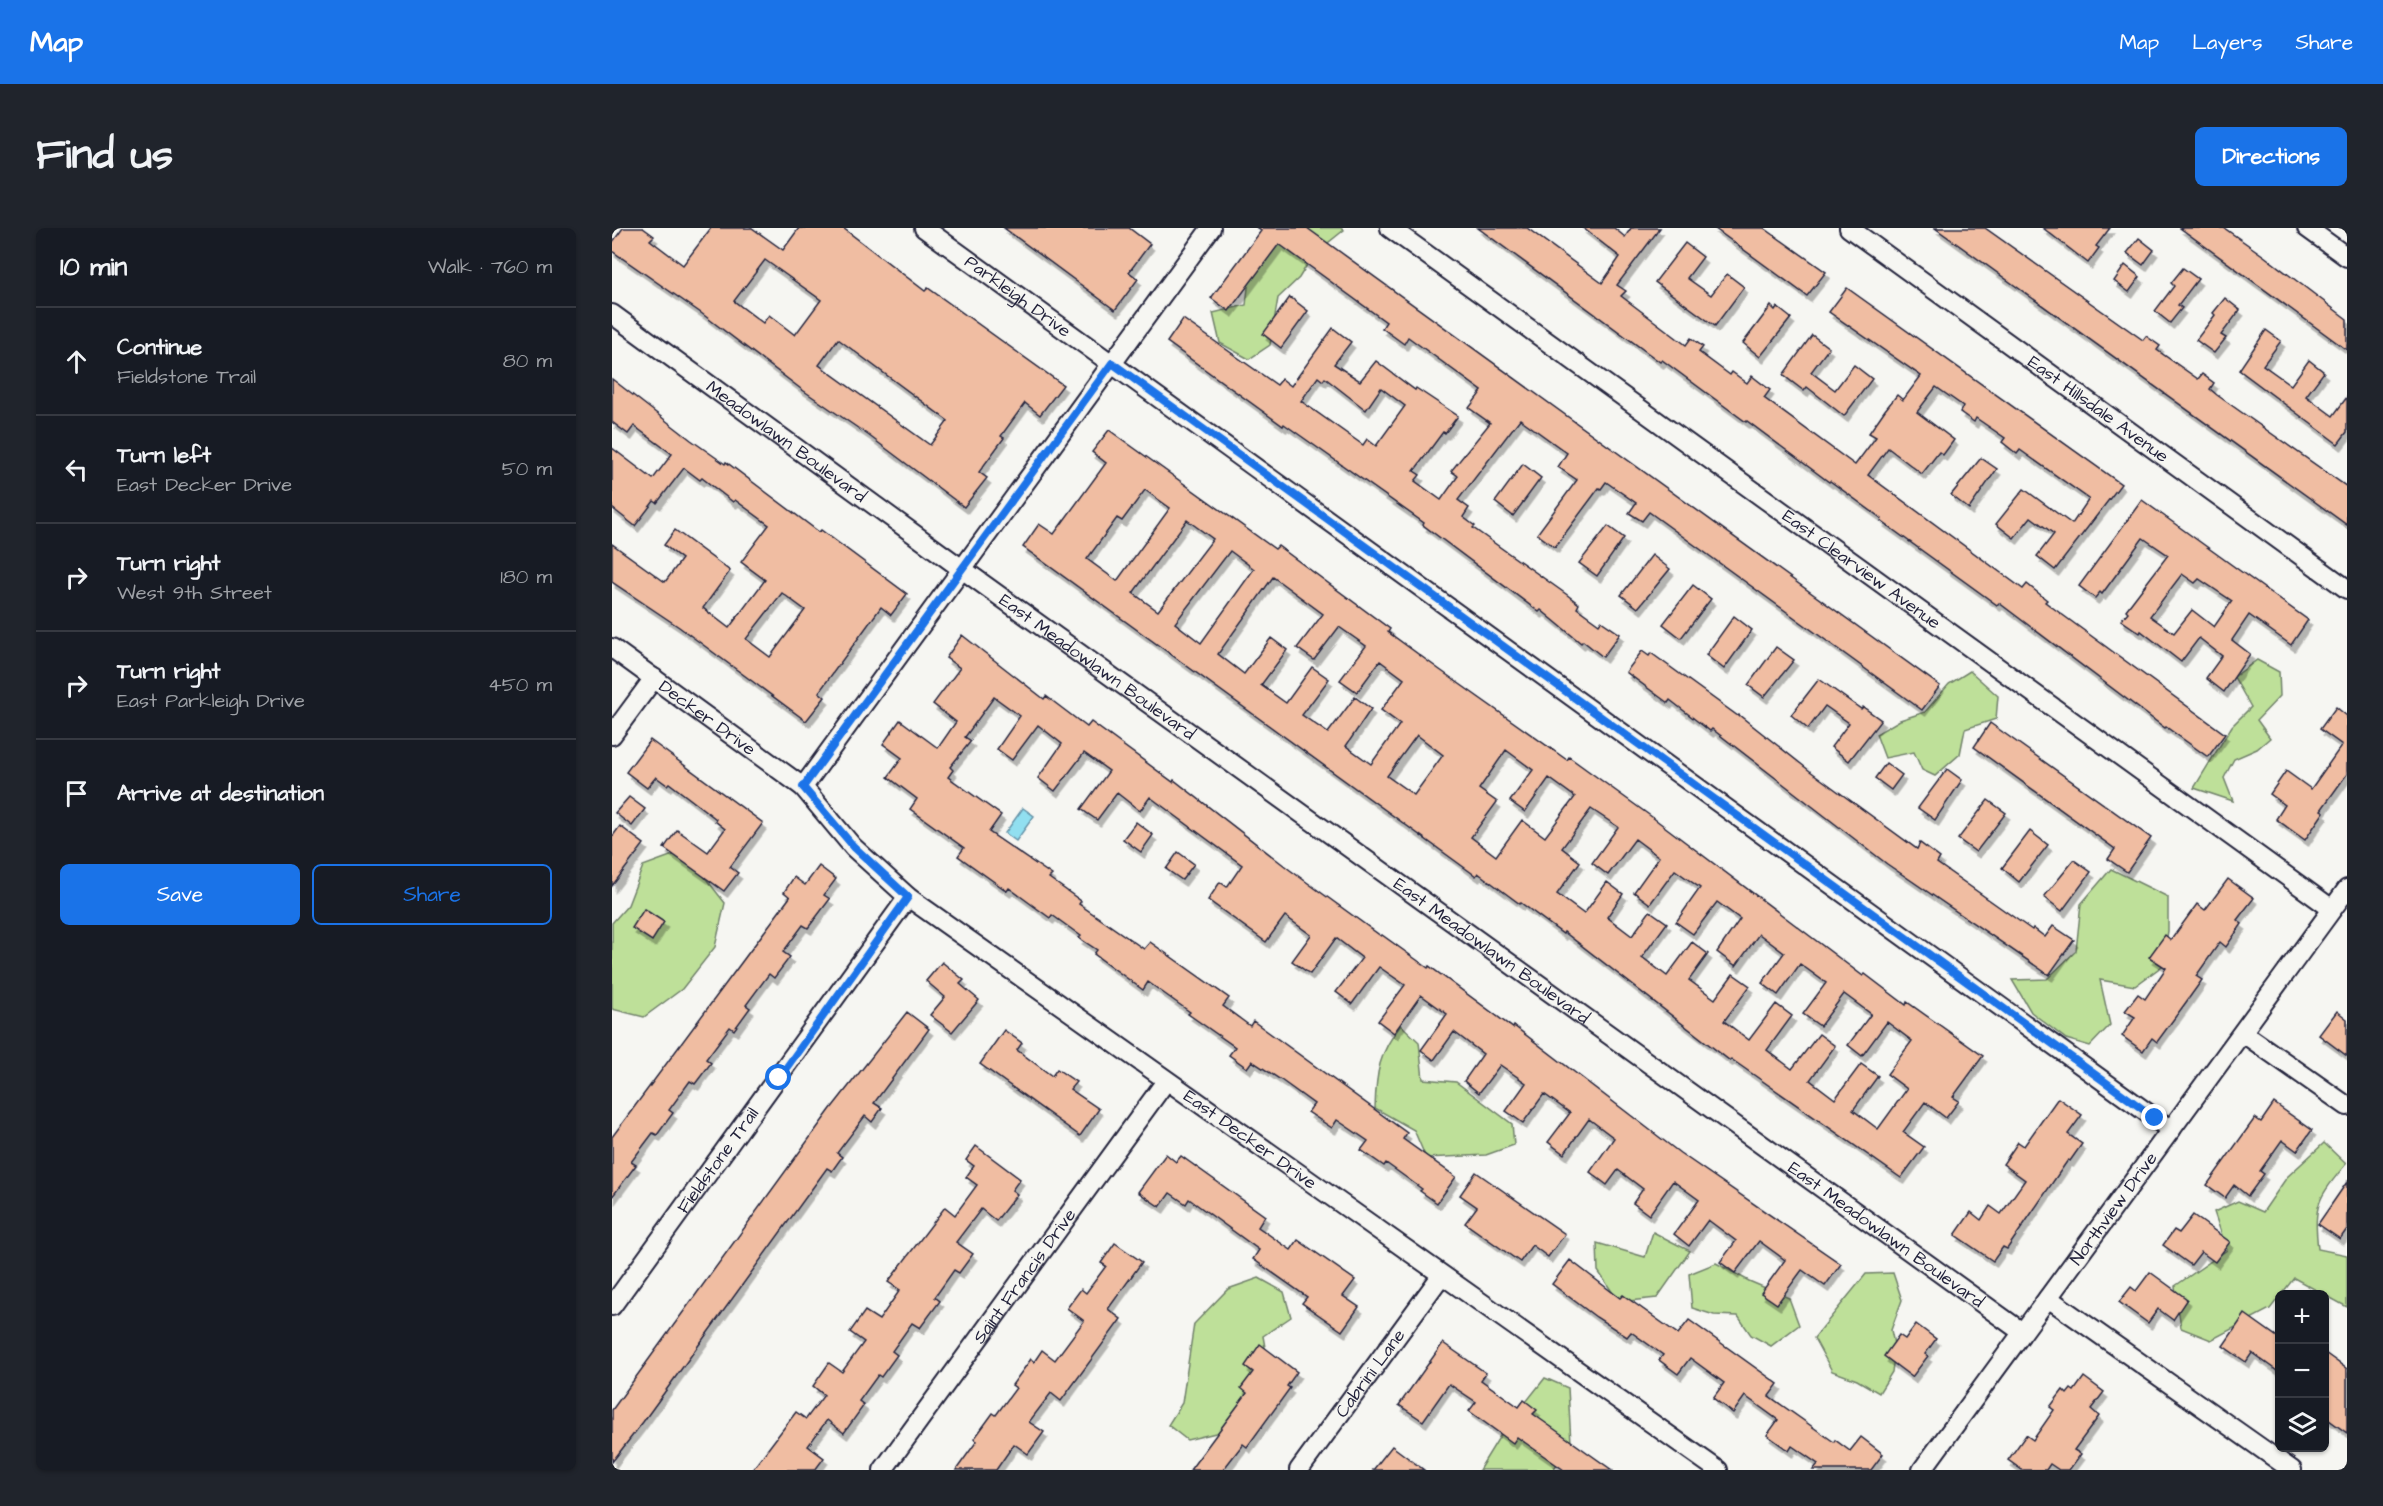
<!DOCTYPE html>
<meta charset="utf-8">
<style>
:root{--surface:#171b24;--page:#20242c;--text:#f1f3f6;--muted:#9ea1a6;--line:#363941;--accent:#1a73e8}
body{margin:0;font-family:"Architects Daughter",sans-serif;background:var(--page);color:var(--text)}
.controls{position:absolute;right:18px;bottom:18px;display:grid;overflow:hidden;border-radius:9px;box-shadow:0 2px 4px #0004}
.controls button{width:54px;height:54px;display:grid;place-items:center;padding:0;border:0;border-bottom:2px solid var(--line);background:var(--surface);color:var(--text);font:30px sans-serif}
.stop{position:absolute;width:18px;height:18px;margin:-14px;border:4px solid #1a73e8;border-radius:50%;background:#fff}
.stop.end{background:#1a73e8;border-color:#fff;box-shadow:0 2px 6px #0008}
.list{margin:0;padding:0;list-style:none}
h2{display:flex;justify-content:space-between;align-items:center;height:78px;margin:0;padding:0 24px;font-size:26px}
h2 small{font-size:20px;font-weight:400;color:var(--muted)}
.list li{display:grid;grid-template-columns:39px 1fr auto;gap:18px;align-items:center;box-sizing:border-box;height:108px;padding:0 24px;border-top:2px solid var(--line)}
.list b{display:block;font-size:22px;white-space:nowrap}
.list p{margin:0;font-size:20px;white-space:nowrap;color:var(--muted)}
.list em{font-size:20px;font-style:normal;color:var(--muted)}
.actions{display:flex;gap:12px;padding:18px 24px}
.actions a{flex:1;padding:14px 0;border:2px solid var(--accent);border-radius:9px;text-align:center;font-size:21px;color:var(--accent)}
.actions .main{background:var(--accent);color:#fff}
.icon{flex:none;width:33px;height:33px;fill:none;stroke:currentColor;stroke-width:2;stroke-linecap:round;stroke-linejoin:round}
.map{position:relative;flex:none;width:1735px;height:1242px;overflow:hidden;border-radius:9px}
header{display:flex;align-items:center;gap:36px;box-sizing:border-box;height:84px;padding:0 30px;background:var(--accent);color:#fff}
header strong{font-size:28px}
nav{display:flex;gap:33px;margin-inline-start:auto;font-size:21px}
.intro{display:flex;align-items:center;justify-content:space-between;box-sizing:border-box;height:144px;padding:0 36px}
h1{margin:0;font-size:42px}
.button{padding:15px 27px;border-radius:9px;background:var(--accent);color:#fff;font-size:21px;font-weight:700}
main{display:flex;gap:36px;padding:0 36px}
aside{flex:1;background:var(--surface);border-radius:9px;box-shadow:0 2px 4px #0004}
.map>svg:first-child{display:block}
</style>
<header>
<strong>Map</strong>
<nav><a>Map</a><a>Layers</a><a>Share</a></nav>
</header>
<div class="intro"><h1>Find us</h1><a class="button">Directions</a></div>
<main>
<aside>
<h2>10 min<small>Walk · 760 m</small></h2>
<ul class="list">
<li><svg class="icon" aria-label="ahead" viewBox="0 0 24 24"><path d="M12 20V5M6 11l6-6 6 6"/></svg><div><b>Continue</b><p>Fieldstone Trail</p></div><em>80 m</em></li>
<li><svg class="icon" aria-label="left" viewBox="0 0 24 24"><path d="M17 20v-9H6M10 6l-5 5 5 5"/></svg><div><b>Turn left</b><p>East Decker Drive</p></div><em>50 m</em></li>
<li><svg class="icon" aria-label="right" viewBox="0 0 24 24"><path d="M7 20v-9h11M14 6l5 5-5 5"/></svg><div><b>Turn right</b><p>West 9th Street</p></div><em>180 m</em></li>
<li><svg class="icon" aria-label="right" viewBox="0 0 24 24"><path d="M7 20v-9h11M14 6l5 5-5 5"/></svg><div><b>Turn right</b><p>East Parkleigh Drive</p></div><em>450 m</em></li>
<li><svg class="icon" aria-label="arrive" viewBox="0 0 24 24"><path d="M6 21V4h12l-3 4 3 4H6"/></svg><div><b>Arrive at destination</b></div></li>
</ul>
<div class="actions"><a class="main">Save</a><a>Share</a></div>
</aside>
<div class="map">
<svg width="1735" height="1242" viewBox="0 0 1735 1242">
<defs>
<filter id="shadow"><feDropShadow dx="3.5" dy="6" stdDeviation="0" flood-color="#0004"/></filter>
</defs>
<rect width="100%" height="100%" fill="#f6f6f2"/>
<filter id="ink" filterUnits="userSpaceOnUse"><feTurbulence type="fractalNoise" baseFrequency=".0167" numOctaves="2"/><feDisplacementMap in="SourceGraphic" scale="12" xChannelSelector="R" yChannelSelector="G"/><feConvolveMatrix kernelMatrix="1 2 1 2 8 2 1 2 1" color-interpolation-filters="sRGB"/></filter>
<g filter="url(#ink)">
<g fill="#bee099" stroke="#70816a" stroke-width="1.5">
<path d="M681 0H730L732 2 701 27 687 50 666 70 658 117 637 131 608 115 601 85 634 77 641 17Z"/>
<path d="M1645 432 1667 444 1668 468 1645 492 1658 510 1645 521 1622 531 1612 550 1621 573 1582 560 1620 498 1639 479 1622 449Z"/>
<path d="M1358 443 1386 468 1384 491 1353 501 1348 526 1323 548 1310 542 1302 524 1273 530 1264 506 1288 492 1313 484 1337 456Z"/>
<path d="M72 623 113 675 103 719 70 761 32 789 0 781V695L16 677 31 638Z"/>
<path d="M1499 641 1556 669V703L1550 738 1523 758 1488 752 1498 797 1478 818 1454 811 1419 784 1400 752 1435 751 1464 723 1469 676Z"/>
<path d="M789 797 807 814 811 851 844 854 900 896 902 917 874 927 814 930 802 902 763 880C764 845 767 824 789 797Z"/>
<path d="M1712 915 1734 936C1706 970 1701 976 1706 1021L1735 1027V1079L1682 1050 1658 1081 1599 1112 1569 1100 1563 1058 1615 1022 1602 984 1626 973 1651 984 1675 949Z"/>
<path d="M1041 1004 1078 1023 1045 1070 1007 1074 986 1043 985 1015 1033 1029Z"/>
<path d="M1104 1035 1137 1053 1177 1070 1187 1097 1159 1118 1139 1107 1126 1088 1102 1087 1080 1080 1077 1046Z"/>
<path d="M1281 1045 1290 1072 1279 1102 1283 1121 1280 1144 1267 1165 1245 1152 1220 1143 1202 1110 1254 1046Z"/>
<path d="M647 1050 672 1064 679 1089 651 1108 657 1142 616 1202 575 1212 556 1197 570 1175 582 1096 616 1061Z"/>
<path d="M933 1150 956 1160 959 1215 941 1242H867L891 1203Z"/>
</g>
<path fill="#91dff0" stroke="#6593a8" stroke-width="1.5" d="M411 580 422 588 404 613 393 605Z"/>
<g fill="#f0bda2" stroke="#22223b" stroke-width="1.5" fill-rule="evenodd" filter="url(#shadow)">
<path d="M11 0H31L42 8 38 12 71 37 99 0H140L171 22 187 0H231L313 63 316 60 451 157 428 187 413 175 389 208 392 210 367 244 375 250 352 279 256 207 189 161 89 85 0 23V15ZM153 32 209 72 183 107 157 87 151 95 122 73ZM226 111 336 193 318 217 207 137Z"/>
<path d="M392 0H517L538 16 517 44 526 51 503 82Z"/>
<path d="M645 0H695L1328 458 1310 482 1037 284 1030 293 1017 285 1024 275 994 254 989 261 987 260 943 319 925 306 965 252 946 239 955 225 908 191 846 272 857 280 851 289 863 298 861 300 954 366 967 376 965 380 987 396 989 393 1008 406 991 429 971 413 969 415 929 382 927 384 811 297 812 295 672 196 671 198 555 114 571 91 665 157 670 151 679 158 721 100 739 114 722 136 748 153 764 133 803 162 804 160 846 188 833 205 831 204 802 243 808 247 803 253 829 272 846 248 839 243 878 195 857 180 870 163 796 109 792 116 770 100 774 94 667 16 617 83 599 70 649 3ZM706 149 711 153 713 150 754 182 769 160 793 178 764 218 755 211 751 217 689 173Z"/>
<path d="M866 0H915L990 55 1008 29 971 0H1002L1013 9 1019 0H1048L1005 57 1014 63 1009 68 1074 117 1079 110 1091 119 1087 124 1118 147 1120 144 1135 155 1140 148 1158 162 1152 170 1243 237 1264 209 1257 205 1273 182 1285 167 1291 172 1309 148 1217 84 1235 60 1509 256 1443 342 1425 328 1442 306 1419 289 1402 310 1384 296 1412 261 1460 296 1477 271 1408 222 1405 226 1390 214 1393 210 1364 190 1362 194 1348 184 1351 178 1324 159 1305 184 1342 212 1331 227 1327 224 1310 246 1276 220 1256 247 1411 361 1415 356 1435 372 1433 374 1613 506 1596 529 1554 499 1553 500 1387 375 1385 377 1269 293 1270 291 1218 253 1217 254 1135 193 1134 194 1050 132 1048 134Z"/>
<path d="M1102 0H1152L1214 44 1195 68Z"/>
<path d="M1323 0H1373L1531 112 1534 108 1548 118 1545 122 1586 151 1590 146 1602 155 1598 161 1605 167 1735 259V297Z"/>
<path d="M1431 0H1498L1484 18 1487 20 1476 35Z"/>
<path d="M1568 0H1612L1652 28 1735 91V122Z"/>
<path d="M1527 10 1542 22 1531 37 1515 25Z"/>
<path d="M1073 15 1091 29 1075 50 1099 67 1115 46 1132 59 1103 98 1043 54Z"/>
<path d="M1513 37 1528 49 1517 64 1502 53Z"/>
<path d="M1571 40 1586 51 1566 77 1570 80 1558 95 1543 83 1562 58 1559 55Z"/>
<path d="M678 69 696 83 669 120 651 106Z"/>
<path d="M1613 70 1628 82 1609 107 1614 110 1602 125 1584 112 1603 87 1601 85Z"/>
<path d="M1159 78 1163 82 1165 79 1179 90 1148 129 1131 115Z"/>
<path d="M1654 102 1669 113 1651 137 1679 157 1697 132 1712 144 1694 168 1721 188 1735 169V204L1726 216 1627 142Z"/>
<path d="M1200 107 1217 120 1199 144 1223 162 1242 137 1260 151 1232 188 1195 159 1192 163 1171 147Z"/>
<path d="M0 151 79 212 113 236 114 234 207 304 209 302 295 366 279 387 269 379 207 464 213 469 194 493 67 399 0 354V316L53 354 70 331 52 317 63 302 118 343 91 380 117 400 153 352 129 334 157 297 123 272 121 274 90 250 88 252 72 240 45 275 42 273 23 298 0 280V220L41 251 60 226 22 198 16 206 0 194ZM170 365 193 382 158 429 134 411Z"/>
<path d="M497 202 663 321 666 318 778 401 776 404 828 442 955 532 957 529 1040 589 1251 748 1253 746 1294 777 1295 774 1371 828 1341 869 1347 873 1334 890 1313 874 1291 904 1312 919 1289 950 1119 831 1117 832 952 704 951 706 909 675 908 676 866 645 864 648 411 319 427 296 442 306 494 235 480 224ZM533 262 558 280 505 353 475 331 505 290 510 293ZM575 292 601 311 546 383 521 365ZM618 323 642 341 589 415 563 395ZM661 349 711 386 685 420 702 432 727 399 754 418 728 452 745 464 768 433 792 451 769 482 788 496 759 536 734 518 759 481 743 469 716 505 690 487 717 451 700 439 674 475 649 457 675 422 659 410 632 446 606 426ZM805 507 831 527 802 567 775 548ZM894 522 921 542 898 573 913 584 937 550 963 569 933 609 910 592 884 628 859 609 885 574 867 561ZM979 581 1006 599 980 635 996 647 1023 611 1047 629 1022 664 1038 676 1063 642 1088 660 1064 694 1081 706 1105 674 1128 691 1105 724 1124 738 1147 706 1172 725 1150 755 1166 767 1188 736 1214 755 1191 786 1208 798 1232 766 1259 786 1236 817 1250 828 1275 794 1300 813 1275 846 1295 861 1266 901 1241 882 1266 848 1249 836 1223 871 1198 852 1223 818 1207 806 1180 841 1155 822 1180 788 1164 776 1137 812 1112 793 1138 758 1121 746 1103 771 1077 752 1096 726 1080 714 1055 748 1030 729 1055 695 1038 683 1020 708 995 689 1011 666 995 654 972 686 945 666 968 634 950 620Z"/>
<path d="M1369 230 1385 241 1357 281 1339 267Z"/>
<path d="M911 236 929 250 901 288 883 274Z"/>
<path d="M1530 272 1696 392 1679 417 1637 387 1620 412 1638 426 1612 464 1594 450 1610 428 1587 410 1569 434 1529 403 1528 405 1509 392 1516 384 1514 382 1556 327 1531 310 1490 366 1488 364 1483 370 1467 358ZM1570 346 1583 355 1587 351 1620 373 1602 399 1580 382 1562 405 1538 388Z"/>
<path d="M996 298 1012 310 985 348 967 335Z"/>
<path d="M1040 327 1058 341 1026 380 1009 367Z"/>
<path d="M1081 357 1099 371 1069 410 1051 396Z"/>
<path d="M1122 388 1140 402 1112 441 1094 427Z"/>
<path d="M350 407 432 471 434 468 475 499 479 494 561 554 562 552 678 642 769 708 770 707 816 740 817 738 901 800 902 798 1068 925 1229 1036 1213 1058 1190 1042 1165 1076 1149 1065 1173 1032 1147 1013 1123 1045 1108 1034 1124 1013 1096 992 1077 1018 1062 1006 1087 972 1061 953 1037 987 1021 975 1031 961 1006 942 995 957 978 944 1002 910 977 891 952 926 936 914 958 885 932 866 911 895 894 883 914 855 888 837 867 865 852 853 871 826 842 804 822 832 809 822 835 786 809 767 782 805 766 793 793 757 767 739 740 776 724 764 750 730 724 710 698 746 680 733 699 707 673 688 654 714 596 672 608 654 615 659 630 637 538 569 528 583 505 565 485 592 469 581 497 543 472 525 443 563 426 550 450 516 426 497 400 532 385 521 408 488 382 469 353 509 359 513 338 539 341 542 336 549 389 587 377 604 440 647 437 650 469 673 467 676 532 721 538 714 617 770 611 778 638 798 641 793 795 905 791 911 844 949 825 975 808 963 810 961 774 935 772 938 749 922 756 913 725 892 720 900 696 884 702 876 669 852 640 833 635 840 617 827 623 819 576 786 578 784 536 754 531 762 482 726 485 722 467 710 469 708 440 687 438 690 397 660 395 663 346 628 352 620 298 581 305 571 276 549 290 530 271 516 288 492 326 520 344 494 321 476 348 440 334 430Z"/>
<path d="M1164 419 1182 432 1152 469 1136 457Z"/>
<path d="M1030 423 1037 428 1039 425 1126 488 1127 487 1198 543 1305 621 1308 615 1328 630 1325 635 1420 702 1421 700 1433 709 1441 698 1462 712 1437 747 1275 636 1100 501 1098 503 1058 472 1056 475 1014 444Z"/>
<path d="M1207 451 1249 481 1251 479 1269 492 1237 533 1219 519 1237 495 1213 478 1196 501 1179 487Z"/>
<path d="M1724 479 1735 488V546L1709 582 1712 584 1693 612 1664 591 1673 577 1658 566 1674 543 1699 561 1730 517 1708 501Z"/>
<path d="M1378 495 1539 610 1515 644 1496 631 1503 621 1362 519Z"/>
<path d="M38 512 151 595 118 639 126 645 112 663 52 620 65 602 96 624 113 601 103 593 104 591 57 555 55 557 44 549 35 560 14 544Z"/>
<path d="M1274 535 1290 547 1279 562 1263 550Z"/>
<path d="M1335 541 1350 552 1323 592 1306 580Z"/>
<path d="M17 569 33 581 20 598 3 585Z"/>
<path d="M1376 572 1394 585 1364 624 1346 611Z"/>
<path d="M524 594 541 607 529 624 511 611Z"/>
<path d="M8 598 32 616 0 658V609Z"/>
<path d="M1418 603 1436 617 1407 654 1390 640Z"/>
<path d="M566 624 582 636 570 652 554 641Z"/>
<path d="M1462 632 1479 644 1450 683 1432 669Z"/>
<path d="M207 638 224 651 212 667 218 671 196 700 191 697 171 724 178 729 162 750 157 746 134 777 138 780 122 802 118 799 94 831 99 835 83 856 78 853 57 882 61 885 45 907 41 905 19 934 24 937 0 969V909L178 669 172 664 182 649 193 657Z"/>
<path d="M1616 651 1642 670 1625 692 1630 696 1614 719 1608 714 1584 748 1590 752 1572 777 1545 814 1540 810 1531 823 1510 808 1523 789 1513 783 1526 766 1533 771 1554 740 1537 729 1553 707 1559 712 1585 676 1593 682Z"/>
<path d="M32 681 52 694 40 713 20 700Z"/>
<path d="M330 734 352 752 348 756 367 772 340 804 318 787 333 769 314 753Z"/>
<path d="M1725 783 1735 791V828L1707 807Z"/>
<path d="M295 784 317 801 262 875 270 880 260 894 253 888 225 925 230 929 220 943 215 940 31 1194 0 1234V1182L218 882Z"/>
<path d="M392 802 410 815 405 822 440 848 445 841 464 854 458 861 487 881 468 908 368 836Z"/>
<path d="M1446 870 1470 887 1456 906 1470 916 1458 933 1456 932 1395 1021 1391 1019 1381 1033 1343 1007 1359 984 1369 992 1378 978 1389 986 1413 952 1391 936 1406 914 1412 918Z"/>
<path d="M1662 875 1700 902 1685 923 1670 912 1648 943 1652 946 1636 968 1622 957 1613 970 1595 957 1643 890 1649 894Z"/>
<path d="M364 918 408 951 400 962 405 966 384 993 369 981 344 1014 361 1026 347 1045 342 1042 323 1069 328 1073 308 1100 300 1095 280 1123 285 1127 269 1149 266 1147 247 1173 252 1177 232 1205 215 1192 196 1218 212 1230 203 1242H140L184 1184 194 1191 212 1167 201 1158 217 1135 230 1144 252 1114 238 1104 253 1083 267 1092 288 1062 276 1054 333 979 343 987 365 957 354 949 362 938 354 932Z"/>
<path d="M554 926 564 934 569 928 653 988 646 999 679 1022 686 1012 743 1052 731 1068 747 1079 730 1103 690 1075 695 1069 641 1031 647 1022 577 971 574 976 558 965 548 979 526 964Z"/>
<path d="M864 944 953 1006 936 1029 920 1017 908 1034 853 995 865 979 848 967Z"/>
<path d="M1735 954V1001L1728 1011 1706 996Z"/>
<path d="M1581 987 1618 1014 1603 1034 1589 1024 1579 1037 1551 1017 1562 1002 1567 1005Z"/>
<path d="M503 1015 530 1034 496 1081 509 1091 449 1173 439 1165 417 1194 432 1204 416 1226 402 1216 384 1242H344L365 1213 362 1211 381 1185 384 1187 404 1160 400 1157 419 1131 422 1134 430 1122 443 1132 472 1093 455 1080 469 1061 474 1065 494 1038 489 1035Z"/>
<path d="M958 1032 1008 1070 1011 1067 1066 1106 1077 1092 1166 1156 1157 1168 1222 1214 1223 1212 1238 1223 1249 1209 1271 1226 1259 1242H1201L1206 1236 1180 1218 1177 1223 1155 1207 1166 1192 1133 1168 1121 1185 1101 1170 1112 1155 1078 1130 1066 1146 1047 1132 1051 1127 1019 1104 1015 1109 984 1089 940 1056Z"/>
<path d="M1538 1044 1575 1071 1561 1092 1546 1081 1536 1095 1507 1074 1519 1059 1524 1063Z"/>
<path d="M1633 1086 1668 1111V1145L1640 1125 1634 1134 1611 1118Z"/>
<path d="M1304 1096 1324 1111 1313 1126 1316 1128 1300 1149 1272 1128 1287 1107 1293 1111Z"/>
<path d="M831 1115 874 1145 869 1152 907 1179 912 1172 925 1182 921 1186 1000 1242H952L905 1209 901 1215 857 1183 864 1174 837 1156 811 1193 787 1177Z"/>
<path d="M648 1116 685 1144 675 1158 678 1160 635 1219 631 1216 611 1242H578L635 1165 629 1160 641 1144 633 1138Z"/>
<path d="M1713 1125 1735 1141V1205L1713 1189Z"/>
<path d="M1472 1149 1492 1164 1479 1181 1487 1188 1462 1222 1469 1226 1457 1242H1447L1438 1236 1434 1242H1410L1396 1232 1414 1207 1421 1212 1442 1182 1438 1179 1451 1162 1455 1166 1459 1161 1462 1163Z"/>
<path d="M780 1218 812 1242H761Z"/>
</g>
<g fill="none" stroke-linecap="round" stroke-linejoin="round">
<g stroke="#22223b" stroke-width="22">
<g id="minor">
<path id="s1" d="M312 0 1559 902"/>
<path id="s2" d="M778 0 1720 681"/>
<path id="s3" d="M1237 0 1735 361"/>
<path d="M1695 0 1735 29"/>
<path id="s4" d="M0 86 350 341 1410 1104"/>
<path id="s5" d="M0 420 191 559 241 619 296 669 1106 1242"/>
<path d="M0 507 42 450"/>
<path d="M191 559 599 0"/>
<path d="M1631 805 1735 878"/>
<path d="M1436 1070 1680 1242"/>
<path id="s6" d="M0 1078 296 669"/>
<path id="s7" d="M271 1242 554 853"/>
<path id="s8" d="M687 1242 829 1048"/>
<path id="s9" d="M1310 1242 1735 661"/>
</g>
</g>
<use href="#minor" stroke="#f6f6f2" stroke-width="18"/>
</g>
</g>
<g fill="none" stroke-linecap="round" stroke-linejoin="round" filter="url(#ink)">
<path stroke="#1a73e8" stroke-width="8" d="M167 850 296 669 242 619 191 559 500 135 1543 890"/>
</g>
<g text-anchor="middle" stroke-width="4.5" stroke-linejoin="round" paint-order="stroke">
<g font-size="18" fill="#22223b" stroke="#f6f6f2">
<text dy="6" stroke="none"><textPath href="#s1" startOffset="116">Parkleigh Drive</textPath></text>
<text dy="6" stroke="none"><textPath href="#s3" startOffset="308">East Hillsdale Avenue</textPath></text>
<text dy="6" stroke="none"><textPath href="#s4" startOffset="216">Meadowlawn Boulevard</textPath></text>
<text dy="6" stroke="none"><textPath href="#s2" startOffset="582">East Clearview Avenue</textPath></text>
<text dy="6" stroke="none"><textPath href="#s4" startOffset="600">East Meadowlawn Boulevard</textPath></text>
<text dy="6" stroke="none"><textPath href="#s5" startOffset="118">Decker Drive</textPath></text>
<text dy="6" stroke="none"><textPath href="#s4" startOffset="1086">East Meadowlawn Boulevard</textPath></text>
<text dy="6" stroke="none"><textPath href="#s5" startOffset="808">East Decker Drive</textPath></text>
<text dy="6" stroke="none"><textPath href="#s6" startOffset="180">Fieldstone Trail</textPath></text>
<text dy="6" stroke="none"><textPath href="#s9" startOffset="324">Northview Drive</textPath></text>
<text dy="6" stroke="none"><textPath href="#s4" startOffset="1572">East Meadowlawn Boulevard</textPath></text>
<text dy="6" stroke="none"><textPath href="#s7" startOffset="240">Saint Francis Drive</textPath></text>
<text dy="6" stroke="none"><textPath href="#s8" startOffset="120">Cabrini Lane</textPath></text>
</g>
</g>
</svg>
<div class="controls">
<button>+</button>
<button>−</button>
<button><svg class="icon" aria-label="layers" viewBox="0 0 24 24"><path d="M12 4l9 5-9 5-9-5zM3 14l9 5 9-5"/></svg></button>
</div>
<div class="stop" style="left:167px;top:850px"></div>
<div class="stop end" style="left:1543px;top:890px"></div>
</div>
</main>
